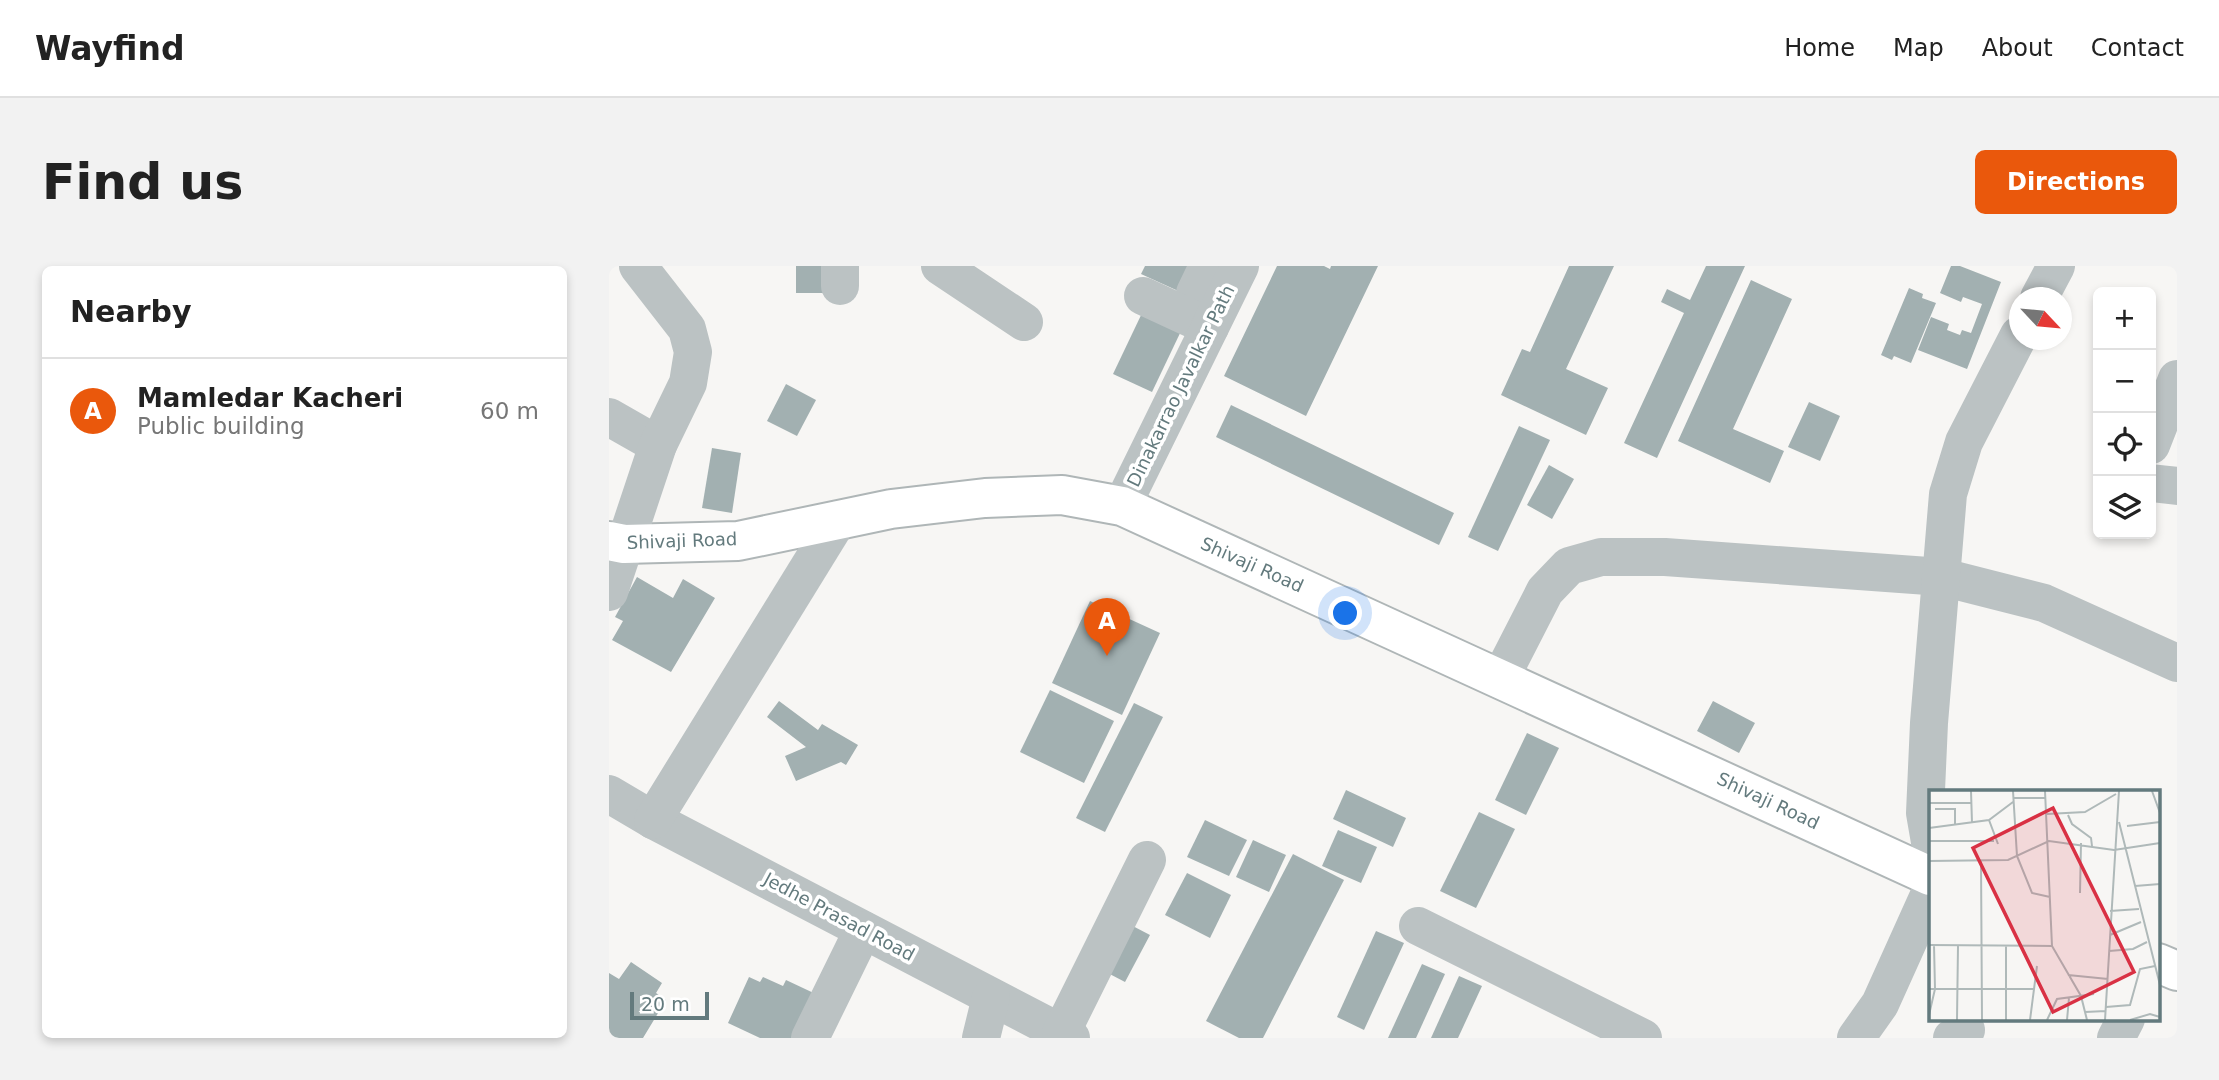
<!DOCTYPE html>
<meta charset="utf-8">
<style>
:root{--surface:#fff;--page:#f2f2f2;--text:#222;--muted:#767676;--line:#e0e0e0;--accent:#ea580c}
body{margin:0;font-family:"DejaVu Sans",sans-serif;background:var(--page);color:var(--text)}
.controls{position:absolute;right:21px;top:21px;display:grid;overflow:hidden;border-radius:10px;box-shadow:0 4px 10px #0003}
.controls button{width:63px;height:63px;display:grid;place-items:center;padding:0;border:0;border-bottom:2px solid var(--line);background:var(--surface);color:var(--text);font:35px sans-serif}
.compass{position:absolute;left:1400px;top:21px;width:63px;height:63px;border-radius:50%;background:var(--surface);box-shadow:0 4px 10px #0003;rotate:116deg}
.scale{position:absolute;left:21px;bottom:18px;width:79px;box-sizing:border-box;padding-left:7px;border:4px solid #637a7d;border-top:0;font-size:19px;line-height:24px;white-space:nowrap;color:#637a7d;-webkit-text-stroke:5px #fff;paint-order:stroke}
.you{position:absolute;left:737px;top:348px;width:24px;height:24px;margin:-18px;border:5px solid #fff;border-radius:50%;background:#1a73e8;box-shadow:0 0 0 10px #1a73e833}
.badge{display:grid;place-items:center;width:46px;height:46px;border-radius:50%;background:var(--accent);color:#fff;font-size:23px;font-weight:700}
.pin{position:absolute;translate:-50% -58px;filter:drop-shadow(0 2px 4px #0008)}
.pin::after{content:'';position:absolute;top:37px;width:24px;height:21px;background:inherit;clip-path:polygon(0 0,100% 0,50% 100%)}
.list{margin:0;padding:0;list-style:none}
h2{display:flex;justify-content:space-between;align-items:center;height:91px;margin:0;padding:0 28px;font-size:30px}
h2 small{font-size:23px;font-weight:400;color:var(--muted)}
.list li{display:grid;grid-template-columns:46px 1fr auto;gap:21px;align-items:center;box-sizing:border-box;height:105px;padding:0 28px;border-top:2px solid var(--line)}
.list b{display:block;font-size:26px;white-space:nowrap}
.list p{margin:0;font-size:23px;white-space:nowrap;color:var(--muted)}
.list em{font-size:23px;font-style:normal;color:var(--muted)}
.icon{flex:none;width:38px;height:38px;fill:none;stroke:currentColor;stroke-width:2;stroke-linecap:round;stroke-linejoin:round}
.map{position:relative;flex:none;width:1568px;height:772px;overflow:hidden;border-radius:10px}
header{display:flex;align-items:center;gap:42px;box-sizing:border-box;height:98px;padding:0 35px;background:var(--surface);border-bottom:2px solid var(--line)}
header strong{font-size:33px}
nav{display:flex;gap:38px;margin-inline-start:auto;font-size:24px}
.intro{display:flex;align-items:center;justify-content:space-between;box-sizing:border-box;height:168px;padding:0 42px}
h1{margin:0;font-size:49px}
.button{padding:18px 32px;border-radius:10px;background:var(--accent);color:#fff;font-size:24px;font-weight:700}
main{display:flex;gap:42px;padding:0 42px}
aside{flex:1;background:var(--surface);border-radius:10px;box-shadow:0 4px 10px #0003}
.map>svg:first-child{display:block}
</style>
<header>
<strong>Wayfind</strong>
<nav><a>Home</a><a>Map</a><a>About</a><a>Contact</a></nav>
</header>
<div class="intro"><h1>Find us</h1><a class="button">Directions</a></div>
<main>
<aside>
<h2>Nearby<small></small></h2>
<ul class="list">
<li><span class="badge">A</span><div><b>Mamledar Kacheri</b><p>Public building</p></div><em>60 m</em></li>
</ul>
</aside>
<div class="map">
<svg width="1568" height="772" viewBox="0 0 1568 772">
<rect width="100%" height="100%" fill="#f7f6f4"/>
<g fill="#a2b0b1">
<rect x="187" y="0" width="40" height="27"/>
<path d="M536 0H591L578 29 532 8Z"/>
<path d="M668 0H715L721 3 722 0H769L697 150 615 110Z"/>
<path d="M960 0H1005L957 103 999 122 977 169 892 129 913 83 921 86Z"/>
<path d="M1097 0H1136L1048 192 1015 177 1075 47 1052 36 1058 23 1081 34Z"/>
<path d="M1342 0H1351L1392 16 1358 103 1309 84 1322 51 1340 58 1338 64 1351 69 1353 64 1362 67 1373 38 1354 31 1352 36 1331 27Z"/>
<path d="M1142 14 1183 33 1124 163 1175 185 1161 217 1069 175Z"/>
<path d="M1300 22 1314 28 1313 32 1327 37 1302 97 1285 90 1283 94 1272 89Z"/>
<path d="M534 45 573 63 543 126 504 108Z"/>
<path d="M177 118 207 134 188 170 158 155Z"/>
<path d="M1200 136 1231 150 1211 195 1179 181Z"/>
<path d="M622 139 845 247 830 279 607 171Z"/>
<path d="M910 160 941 174 889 285 859 271Z"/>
<path d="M103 182 132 187 123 247 93 242Z"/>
<path d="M940 199 965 213 943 253 918 239Z"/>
<path d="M28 311 64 332 74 313 106 332 62 406 3 374 14 355 6 351Z"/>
<path d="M481 335 551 367 513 449 443 417Z"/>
<path d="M441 424 505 455 475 517 411 486Z"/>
<path d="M170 435 209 464 213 458 249 479 237 499 232 496 187 515 176 490 197 481 158 451Z"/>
<path d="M1104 435 1146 457 1130 487 1088 465Z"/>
<path d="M525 437 554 451 496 566 467 552Z"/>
<path d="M918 467 950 482 917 549 886 534Z"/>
<path d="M737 524 797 552 784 581 724 553Z"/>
<path d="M870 546 906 563 867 642 831 625Z"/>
<path d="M596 554 638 574 620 610 578 591Z"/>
<path d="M729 564 768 581 752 617 713 600Z"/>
<path d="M644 574 677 589 660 626 627 611Z"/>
<path d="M684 588 735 614 654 772H630L597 755Z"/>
<path d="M578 607 622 629 601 672 556 649Z"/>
<path d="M518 657 541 669 516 716 493 704Z"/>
<path d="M767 665 795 677 755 764 728 751Z"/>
<path d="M22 696 53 717 47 727 57 734 34 772H0V707L10 713Z"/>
<path d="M813 698 836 708 807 772H779Z"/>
<path d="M850 710 873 720 849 772H822Z"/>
<path d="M140 711 151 716 154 711 174 720 177 714 211 730 191 772H151L119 757Z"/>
</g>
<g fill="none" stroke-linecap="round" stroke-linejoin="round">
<g stroke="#afb6b7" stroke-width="42">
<g id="highway">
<path d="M0 275 15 278 129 275 282 243 376 232 453 229 513 240 1321 610"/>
<path d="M1549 697 1568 705"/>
</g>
</g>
<g stroke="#bbc2c3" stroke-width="38">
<path d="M231 0V20"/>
<path d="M331 0 415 56"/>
<path d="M586 27 599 0"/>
<path d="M534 30 601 61"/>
<path d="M1430 32 1447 0"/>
<path d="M0 151 49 179"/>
<path d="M1542 179 1568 113"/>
<path d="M1542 217 1568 220"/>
<path d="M513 240 631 0"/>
<path d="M0 326 49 179 79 117 84 86 78 63 29 0"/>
<path d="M891 413 936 325 960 300 992 291H1056L1333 311 1435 337 1568 397"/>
<path d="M0 528 44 554 462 772"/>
<path d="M44 554 229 254"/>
<path d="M1321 576 1316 547 1320 457 1339 228 1355 176 1410 69"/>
<path d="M809 660 1034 772"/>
<path d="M452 767 538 594"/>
<path d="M201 772 254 664"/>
<path d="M372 772 382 731"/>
<path d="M1247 772 1271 738 1321 627"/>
<path d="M1343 772 1357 764"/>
<path d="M1507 772 1517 753"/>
</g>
<use href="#highway" stroke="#fff" stroke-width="38"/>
</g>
<g text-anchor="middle" stroke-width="7" stroke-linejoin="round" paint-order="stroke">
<g font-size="18" fill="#637a7d" stroke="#fff">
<text transform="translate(572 120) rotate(-64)" y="6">Dinakarrao Javalkar Path</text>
<text transform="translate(73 275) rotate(-2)" y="6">Shivaji Road</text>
<text transform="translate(643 299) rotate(24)" y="6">Shivaji Road</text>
<text transform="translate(1159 535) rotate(25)" y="6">Shivaji Road</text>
<text transform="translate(230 651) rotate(28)" y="6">Jedhe Prasad Road</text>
</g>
</g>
<g transform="translate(1320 524)">
<rect width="231" height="231" fill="#f7f6f4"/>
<path fill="none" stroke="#afb9b9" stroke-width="2" d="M42 1 43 33M84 1 88 66 103 103 121 107M116 1 123 156 152 206 158 230M223 1 231 23M84 8H116M0 13H42M6 19H26V35M118 24 156 22 187 4M139 25 143 34 162 48 163 56M60 30 69 54M190 32 231 195M198 36 231 32M0 38 60 30 84 12M0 51H65M52 70 53 230M0 71 79 70 120 51 185 60 231 53M206 96 231 94M151 103 152 53M181 121 210 119M181 145 212 132M0 155 123 156M180 161 204 159 218 152M139 185 179 189M0 199H105M177 217 201 215 211 179 226 176M156 222 177 221M0 225 6 199 5 155M28 230 29 156M77 230V156M101 230 108 176M118 230 128 209 165 204M138 230 140 208M176 230 190 1M201 230 221 224 231 227"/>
<path fill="#d93144" fill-opacity="0.15" stroke="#d93144" stroke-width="3.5" d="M124 18 205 182 124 222 44 58Z"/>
<rect width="231" height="231" fill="none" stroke="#637a7d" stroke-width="3.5"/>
</g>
</svg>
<div class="controls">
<button>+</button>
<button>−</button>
<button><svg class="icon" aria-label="locate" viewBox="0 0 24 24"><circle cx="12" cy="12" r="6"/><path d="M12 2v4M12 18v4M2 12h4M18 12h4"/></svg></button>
<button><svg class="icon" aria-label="layers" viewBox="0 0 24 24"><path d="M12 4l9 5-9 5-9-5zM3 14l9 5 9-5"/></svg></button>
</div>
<svg class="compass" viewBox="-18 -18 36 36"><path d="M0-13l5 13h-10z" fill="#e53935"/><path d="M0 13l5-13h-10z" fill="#767676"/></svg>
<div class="scale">20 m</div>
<div class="you"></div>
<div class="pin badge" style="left:498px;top:390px">A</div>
</div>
</main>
